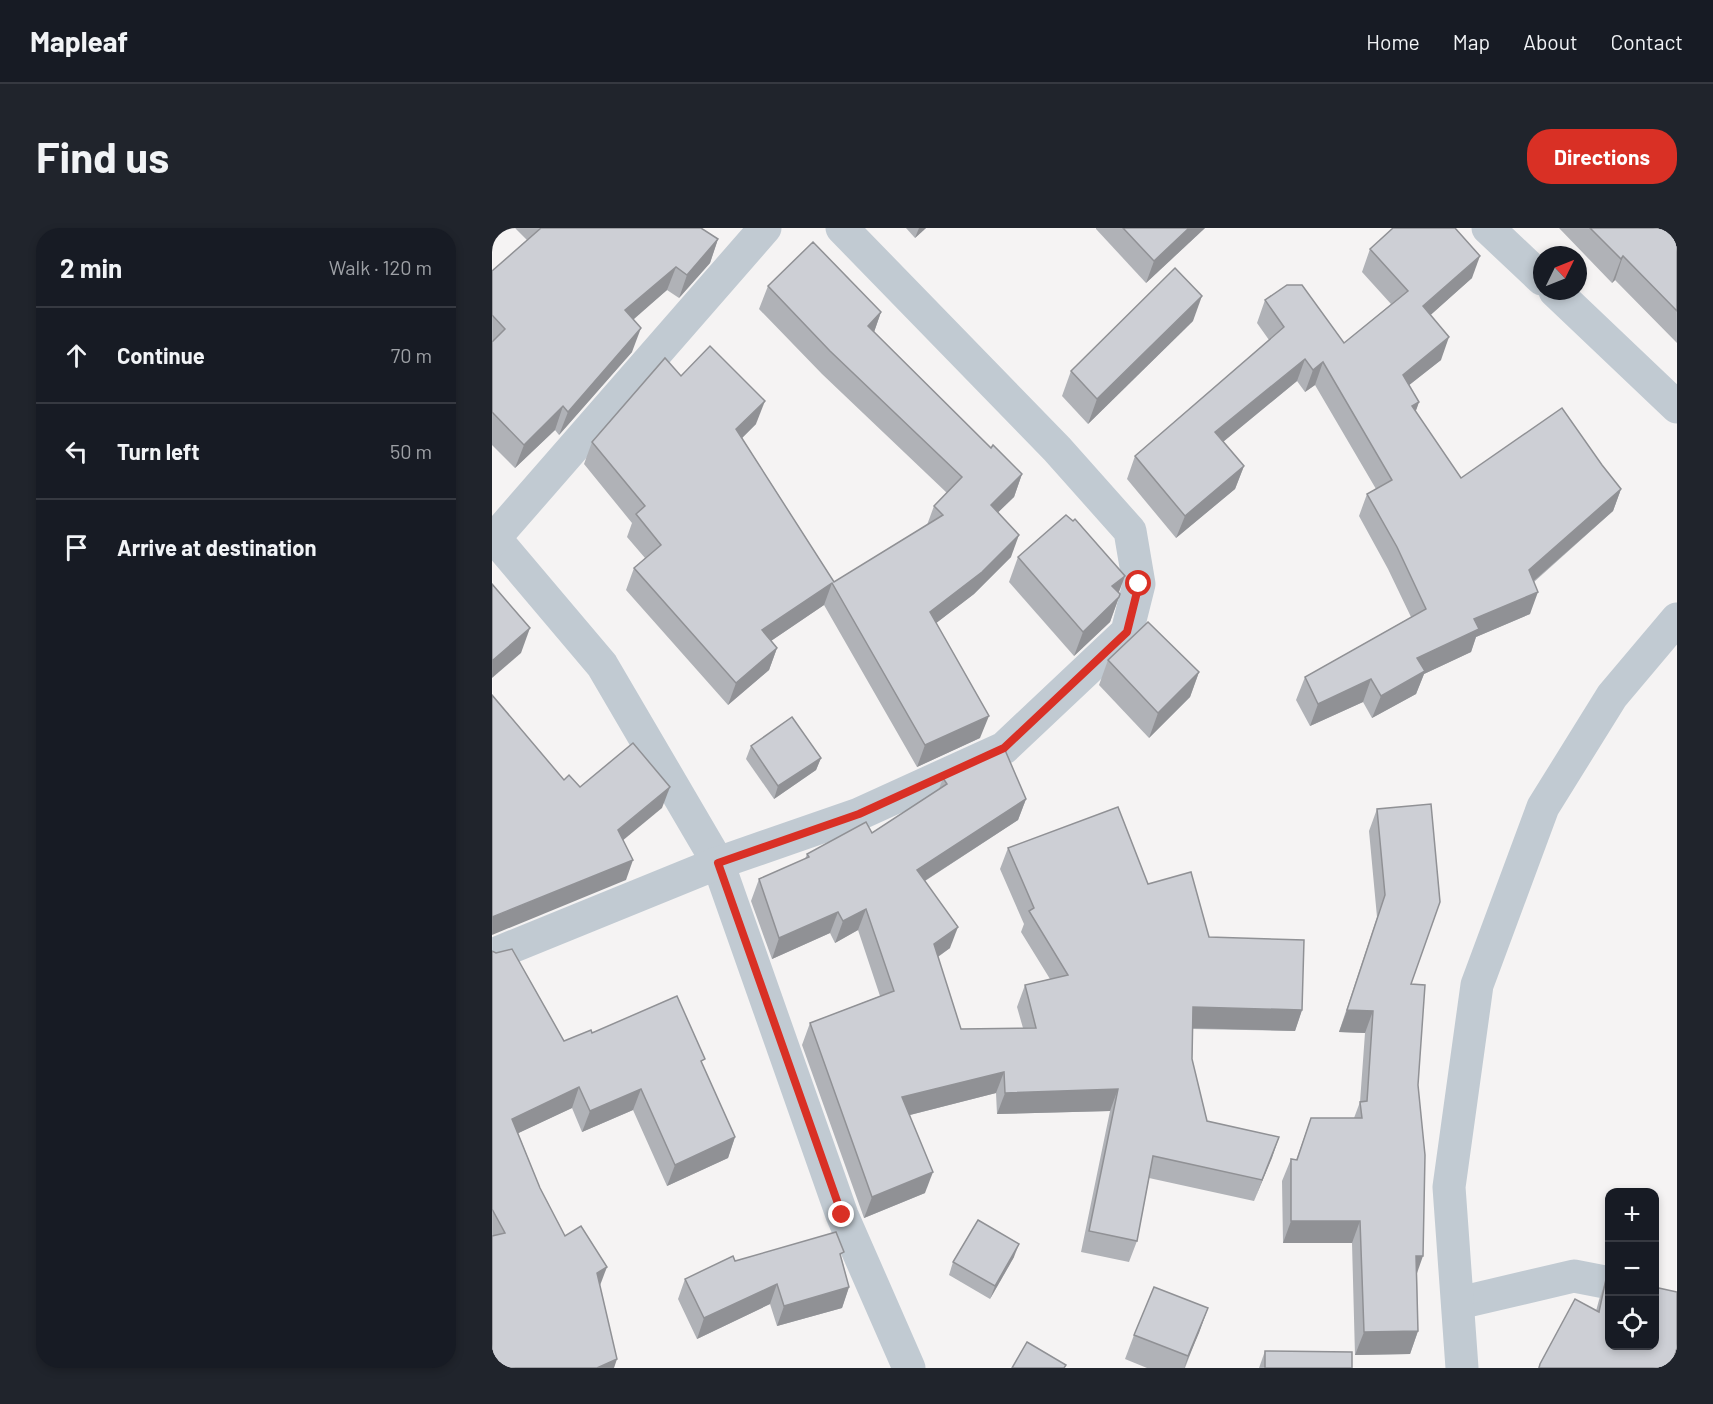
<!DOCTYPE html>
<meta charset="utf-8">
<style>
:root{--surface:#171b24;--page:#20242c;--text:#f1f3f6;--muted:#9ea1a6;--line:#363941;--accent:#d93025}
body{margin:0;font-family:Barlow,sans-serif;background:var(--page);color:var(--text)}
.controls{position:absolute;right:18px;bottom:18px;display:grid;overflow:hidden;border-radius:12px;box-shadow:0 3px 9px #0003}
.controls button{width:54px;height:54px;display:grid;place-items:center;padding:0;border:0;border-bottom:2px solid var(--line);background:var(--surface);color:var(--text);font:30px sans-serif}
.compass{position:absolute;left:1041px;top:18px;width:54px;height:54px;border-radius:50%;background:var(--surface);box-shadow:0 3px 9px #0003;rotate:47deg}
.stop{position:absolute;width:18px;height:18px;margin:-14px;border:4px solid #d93025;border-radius:50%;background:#fff}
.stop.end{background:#d93025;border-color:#fff;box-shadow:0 2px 6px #0008}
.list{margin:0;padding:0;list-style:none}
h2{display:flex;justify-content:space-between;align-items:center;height:78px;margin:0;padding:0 24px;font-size:26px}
h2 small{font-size:20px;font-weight:400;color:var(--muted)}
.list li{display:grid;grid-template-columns:39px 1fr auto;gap:18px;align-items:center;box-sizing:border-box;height:96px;padding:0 24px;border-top:2px solid var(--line)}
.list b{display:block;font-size:22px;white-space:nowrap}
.list em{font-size:20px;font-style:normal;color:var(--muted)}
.icon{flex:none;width:33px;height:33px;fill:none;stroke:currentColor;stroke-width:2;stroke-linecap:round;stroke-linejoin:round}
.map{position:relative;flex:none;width:1185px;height:1140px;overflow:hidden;border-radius:24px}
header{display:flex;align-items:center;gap:36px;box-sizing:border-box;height:84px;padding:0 30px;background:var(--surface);border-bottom:2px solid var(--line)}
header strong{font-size:28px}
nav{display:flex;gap:33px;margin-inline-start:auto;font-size:21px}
.intro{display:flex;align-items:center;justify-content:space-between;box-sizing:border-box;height:144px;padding:0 36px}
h1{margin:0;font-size:42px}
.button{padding:15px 27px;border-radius:24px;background:var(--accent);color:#fff;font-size:21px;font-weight:700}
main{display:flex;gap:36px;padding:0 36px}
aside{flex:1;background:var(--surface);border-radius:24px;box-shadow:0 3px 9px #0003}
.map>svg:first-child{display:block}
</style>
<header>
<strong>Mapleaf</strong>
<nav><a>Home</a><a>Map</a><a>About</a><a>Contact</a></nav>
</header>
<div class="intro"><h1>Find us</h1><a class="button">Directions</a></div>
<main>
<aside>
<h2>2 min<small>Walk · 120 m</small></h2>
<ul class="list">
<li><svg class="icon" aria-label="ahead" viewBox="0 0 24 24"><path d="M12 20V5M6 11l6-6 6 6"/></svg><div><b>Continue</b></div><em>70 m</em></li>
<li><svg class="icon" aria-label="left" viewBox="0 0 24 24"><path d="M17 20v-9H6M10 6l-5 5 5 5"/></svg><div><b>Turn left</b></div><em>50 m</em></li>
<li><svg class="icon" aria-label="arrive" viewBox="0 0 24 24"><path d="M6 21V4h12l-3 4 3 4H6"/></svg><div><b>Arrive at destination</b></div></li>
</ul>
</aside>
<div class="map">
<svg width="1185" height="1140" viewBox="0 0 1185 1140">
<rect width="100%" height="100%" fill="#f5f3f3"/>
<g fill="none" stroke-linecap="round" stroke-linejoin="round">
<g stroke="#c1cad2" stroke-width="33">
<path d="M996 0 1050 51"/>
<path d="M1063 63 1185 179"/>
<path d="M0 307 110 437 226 635 350 987 417 1140"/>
<path d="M0 313 273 0"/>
<path d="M0 727 226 635 367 586 512 520 635 404 647 356 638 303 565 221 350 0"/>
<path d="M967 1075 1082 1048 1118 1055"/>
<path d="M970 1140 957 959 985 757 1051 579 1120 468 1185 391"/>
</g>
</g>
<g fill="#b0b2b7">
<path d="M23 0H209L226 11 218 35 187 70 175 62 141 91 140 124 67 207 63 202 23 240 0 217V43L35 12Z"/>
<path d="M414 0H434L423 10Z"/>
<path d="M604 0H713L654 55 604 1Z"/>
<path d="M1067 0H1185V115L1123 52 1120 55Z"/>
<path d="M878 21 980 50 938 87 949 132 917 157 927 174 923 184 969 250 1110 237 1129 261 1121 283 1042 354 1038 386 984 409 979 424 932 446 924 466 880 490 871 474 818 498 804 472 813 449 919 389 896 341 867 288 875 266 884 261 823 157 813 164 805 153 731 214 752 238 743 261 684 310 635 251 643 228 777 112 765 95 773 72 852 115 899 76 870 44Z"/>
<path d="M276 58 389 84 382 104 499 220 530 246 522 269 506 284 519 329 482 366 444 395 488 510 425 539 332 377 279 413 285 420 277 442 236 477 134 362 142 340 153 330 135 309 140 295 92 236 100 214 189 148 264 196 250 210 342 354 435 297 442 278 455 265 330 146 267 81Z"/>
<path d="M701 93 596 196 570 168 579 143Z"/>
<path d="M526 329 627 364V369L618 394 582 428 517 354Z"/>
<path d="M616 432 707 444 698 469 657 510 607 457Z"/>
<path d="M259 518 329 530 324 542 282 571 254 531Z"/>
<path d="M451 550 534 571 526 592 433 653 458 720 446 729 469 801 531 800 525 779 533 757 558 751 529 704 532 696 508 641 516 620 656 656 717 709 810 782 803 803 701 801 700 831 715 893 787 909 762 973 657 950 645 1013 637 1034 589 1024 618 883 505 886 504 865 418 887 433 965 372 990 310 817 318 795 388 768 366 702 343 715 338 705 280 731 259 673 267 651 313 631 315 626 380 605 447 561Z"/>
<path d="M885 581 919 756 926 857 925 1046 926 1103 918 1126 863 1127 860 1015H791L790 953 799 931 804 932 819 890H862L868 874 873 805 847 804 885 689 877 603Z"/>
<path d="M0 723 72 813 100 805 211 838 243 909 236 930 175 958 141 882 90 904 80 880 26 905 48 960 73 1008 108 1057 0 1140Z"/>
<path d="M522 1029 498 1071 457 1047 461 1034Z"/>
<path d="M350 1032 357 1059 350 1080 285 1098 278 1076 205 1111 186 1071 193 1051 243 1033Z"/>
<path d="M1114 1051 1179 1140H1046L1048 1136 1104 1083 1107 1072Z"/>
<path d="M716 1080 693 1140H655L633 1131 642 1107Z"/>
<path d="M773 1123V1140H767Z"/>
</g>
<g fill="#909195">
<path d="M427 0H434L423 10Z"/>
<path d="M697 0H713L654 55 662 33Z"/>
<path d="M226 11 218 35 187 70 195 47Z"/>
<path d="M988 28 980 50 923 101 931 78Z"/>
<path d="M1131 28 1123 52 1120 55 1129 31Z"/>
<path d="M184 39 175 62 125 106 133 82Z"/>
<path d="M710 68 701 93 596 196 605 171Z"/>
<path d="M389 84 381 107 376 98Z"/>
<path d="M149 100 140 124 67 207 76 184Z"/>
<path d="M957 109 949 132 902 169 911 147Z"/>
<path d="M813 131 805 153 715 227 723 204Z"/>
<path d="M831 134 823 157 813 164 821 142Z"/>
<path d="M273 173 264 196 236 224 244 201Z"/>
<path d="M927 174 919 197 920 178Z"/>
<path d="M71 178 63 202 23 240 32 217Z"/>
<path d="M752 238 743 261 684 310 693 288Z"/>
<path d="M530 246 522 269 491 299 499 277Z"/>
<path d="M1129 261 1121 283 1028 365 1037 342Z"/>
<path d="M527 307 519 329 482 366 430 406 438 384Z"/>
<path d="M633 348 624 372 620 358Z"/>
<path d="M340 355 332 377 261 425 270 402Z"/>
<path d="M1046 364 1038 386 984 409 979 424 932 446 924 466 880 490 889 468 925 430 982 391Z"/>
<path d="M627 369 618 394 582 428 591 404Z"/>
<path d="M38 400 29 425 0 450V433Z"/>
<path d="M285 420 277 442 236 477 244 455Z"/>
<path d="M707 444 698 469 657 510 666 485Z"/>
<path d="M879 451 871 474 818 498 826 476Z"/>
<path d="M497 488 488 510 425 539 433 517Z"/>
<path d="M329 530 324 542 282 571 286 558Z"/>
<path d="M178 559 170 580 118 623 126 602Z"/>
<path d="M534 571 526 592 417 663 425 642Z"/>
<path d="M141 632 134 652 0 707V689Z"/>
<path d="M374 681 366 702 343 715 351 693Z"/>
<path d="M346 684 338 705 280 731 287 710Z"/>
<path d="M466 699 458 720 434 737 442 716Z"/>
<path d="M701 779 810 782 803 803 694 800Z"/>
<path d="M855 782 881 783 873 805 847 804Z"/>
<path d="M512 844 504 865 402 891 410 869Z"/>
<path d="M87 859 80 880 12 912 20 891Z"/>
<path d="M149 861 141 882 90 904 98 883Z"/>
<path d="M626 861 618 883 505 886 513 865Z"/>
<path d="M243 909 236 930 175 958 183 937Z"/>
<path d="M787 909 780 930 762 973 770 952Z"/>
<path d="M441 944 433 965 372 990 380 969Z"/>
<path d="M799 993H868L860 1015H791Z"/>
<path d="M527 1016 522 1029 498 1071 503 1058Z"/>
<path d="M924 1028H931L923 1051Z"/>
<path d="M115 1039 107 1060 105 1045Z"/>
<path d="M285 1056 278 1076 205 1111 212 1090Z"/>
<path d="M357 1059 350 1080 285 1098 292 1078Z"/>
<path d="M716 1080 707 1105 692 1140 696 1128Z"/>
<path d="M926 1103 918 1126 863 1127 872 1104Z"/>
<path d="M125 1131 122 1140H105Z"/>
</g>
<g fill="#cdcfd5" stroke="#909195" stroke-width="1.5">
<path d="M49 0H209L226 11 195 47 184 39 133 82 149 100 76 184 71 178 32 217 0 184V114L13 101 0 87V43Z"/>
<path d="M631 0H697L662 33Z"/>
<path d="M901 0H963L988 28 931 78 957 109 911 147 927 174 920 178 969 250 1070 180 1110 237 1129 261 1037 342 1046 364 982 391 987 401 925 430 933 443 889 468 879 451 826 476 813 449 934 381 905 319 875 266 900 252 831 134 821 142 813 131 723 204 752 238 693 288 643 228 792 99 773 72 795 57H810L852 115 916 63 878 21Z"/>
<path d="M1098 0H1185V83L1131 28 1129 31Z"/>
<path d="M321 14 389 84 376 98 499 220 501 217 530 246 499 277 527 307 490 344 438 384 497 488 433 517 340 355 270 402 285 420 244 455 142 340 169 317 144 286 153 278 100 214 173 130 189 148 218 118 273 173 244 201 342 354 451 287 442 278 470 249 338 123 276 58Z"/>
<path d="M683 40 710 68 605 171 579 143Z"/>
<path d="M574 287 581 293 583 291 633 348 620 358 628 366 627 369 591 404 526 329Z"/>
<path d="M0 356 38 400 0 433Z"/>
<path d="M656 394 707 444 666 485 616 432Z"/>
<path d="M0 467 72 552 77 547 88 559 141 515 178 559 126 602 141 632 0 689Z"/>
<path d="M300 489 329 530 286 558 259 518Z"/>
<path d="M513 522 534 571 425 642 466 699 442 716 469 801 544 800 533 757 576 747 537 683 542 680 516 620 626 579 656 656 699 644 717 709 812 712 810 782 701 779 700 831 715 893 787 909 770 952 661 928 645 1013 597 1003 626 861 513 865 512 844 410 869 441 944 380 969 318 795 402 763 374 681 351 693 346 684 287 710 267 651 317 629 315 626 374 594 380 605 455 556 451 550Z"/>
<path d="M939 576 948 674 919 756 933 757 926 857 933 927 931 1028H924L926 1103 872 1104 868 993H799V931L805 932 819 890H870L868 874 875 873 881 783 855 782 893 667 885 581Z"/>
<path d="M20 721 72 813 99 802 100 805 185 768 213 831 209 833 243 909 183 937 149 861 98 883 87 859 20 891 48 960 73 1008 89 998 115 1039 105 1045 125 1131 105 1140H0V1008L13 1005 0 981V723L4 725Z"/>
<path d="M486 992 527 1016 503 1058 461 1034Z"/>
<path d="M344 1004 352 1024 348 1026 357 1059 292 1078 285 1056 212 1090 193 1051 241 1028 243 1033Z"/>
<path d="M1114 1051H1118V1118H1162V1059L1185 1064V1120L1179 1140H1047L1048 1136 1083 1071 1107 1084Z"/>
<path d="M662 1059 716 1080 696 1128 642 1107Z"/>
<path d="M535 1114 574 1137 572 1140H520Z"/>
<path d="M773 1123 860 1124V1140H773Z"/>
</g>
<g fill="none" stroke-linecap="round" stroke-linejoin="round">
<path stroke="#d93025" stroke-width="8" d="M350 987 226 635 367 586 512 520 635 404 647 356"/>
</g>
</svg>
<div class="controls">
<button>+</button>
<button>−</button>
<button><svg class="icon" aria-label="locate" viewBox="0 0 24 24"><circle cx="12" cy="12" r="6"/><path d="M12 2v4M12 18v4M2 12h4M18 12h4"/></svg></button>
</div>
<svg class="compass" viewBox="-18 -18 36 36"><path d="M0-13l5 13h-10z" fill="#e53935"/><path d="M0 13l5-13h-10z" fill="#9ea1a6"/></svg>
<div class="stop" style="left:647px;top:356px"></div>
<div class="stop end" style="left:350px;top:987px"></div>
</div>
</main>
